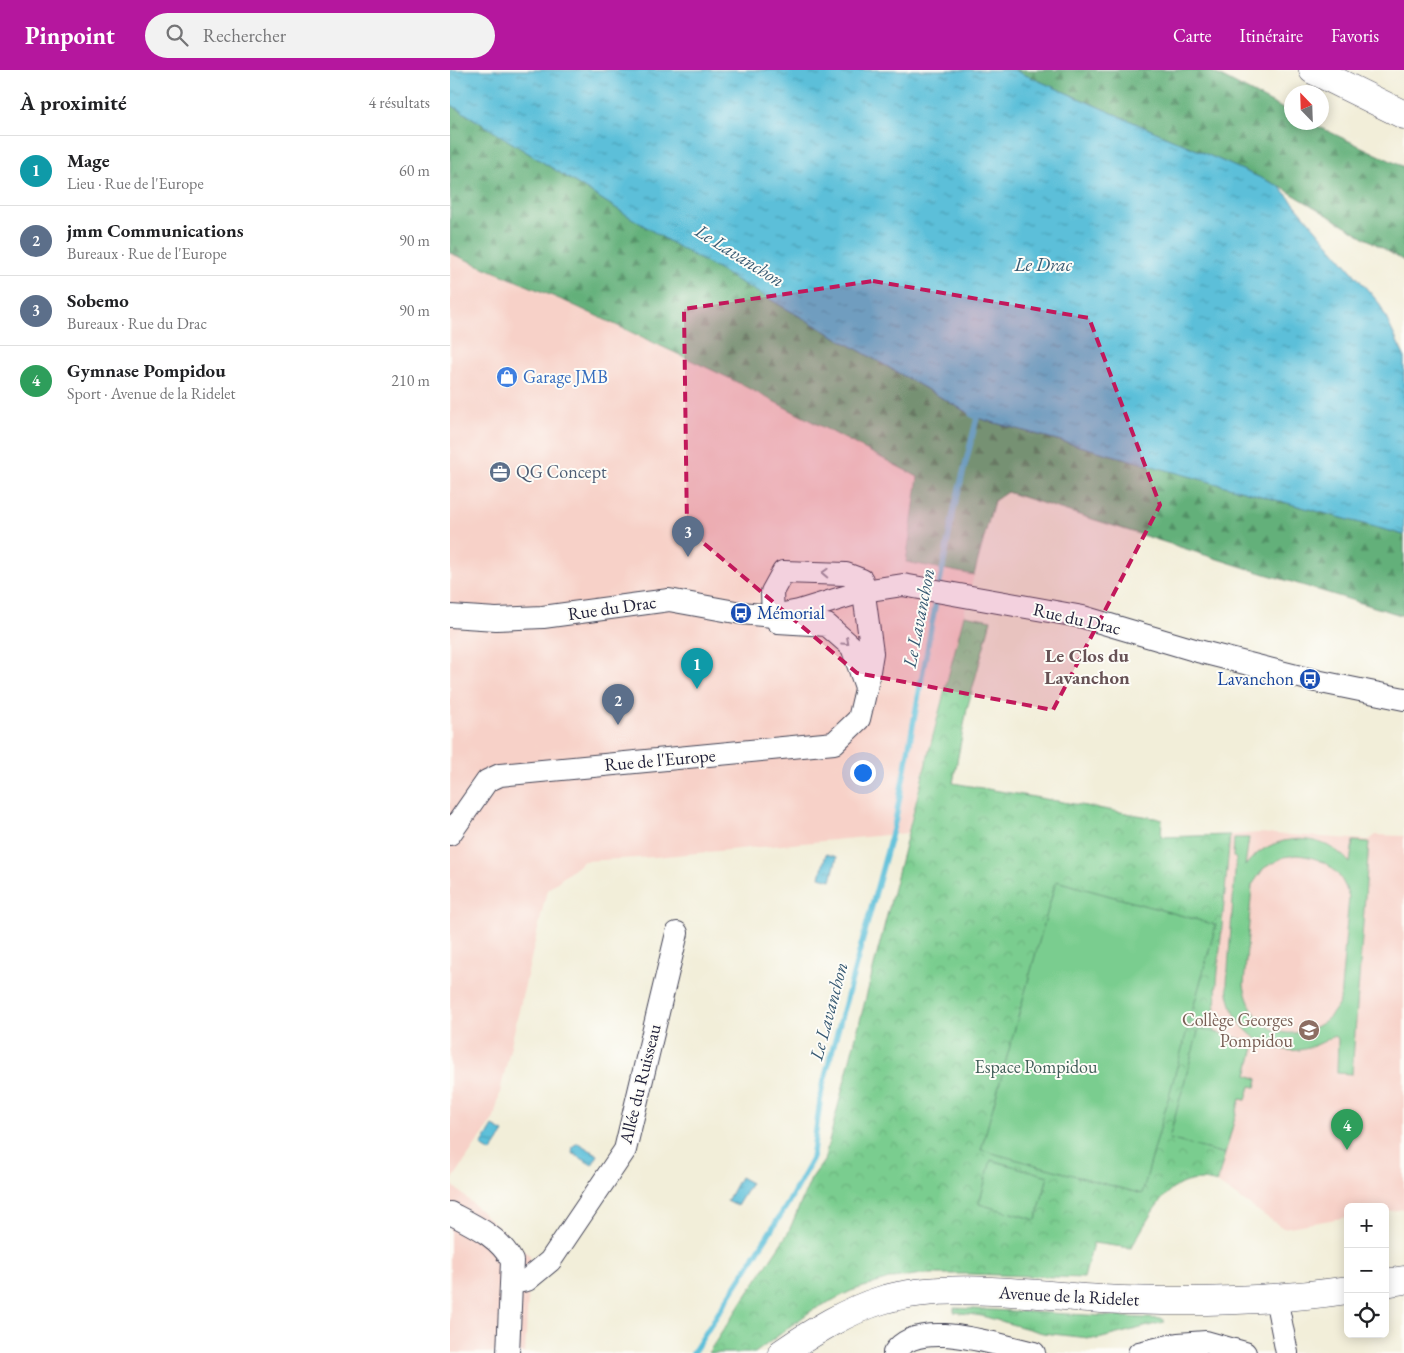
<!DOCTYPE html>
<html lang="fr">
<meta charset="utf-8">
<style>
:root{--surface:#fff;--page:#f2f2f2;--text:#202124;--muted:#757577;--line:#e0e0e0;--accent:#b5179e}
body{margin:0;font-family:"EB Garamond",serif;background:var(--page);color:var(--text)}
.controls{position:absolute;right:15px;bottom:15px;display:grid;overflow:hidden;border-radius:8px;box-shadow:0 2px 12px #0003}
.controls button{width:45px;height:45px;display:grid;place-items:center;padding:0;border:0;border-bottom:1px solid var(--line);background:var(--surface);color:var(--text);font:25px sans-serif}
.compass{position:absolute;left:834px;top:15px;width:45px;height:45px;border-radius:50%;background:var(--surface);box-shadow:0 2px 12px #0003;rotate:337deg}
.you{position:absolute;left:412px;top:702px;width:18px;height:18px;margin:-12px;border:4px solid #fff;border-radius:50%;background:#1a73e8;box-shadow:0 0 0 8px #1a73e833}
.badge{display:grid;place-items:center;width:32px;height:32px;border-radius:50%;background:var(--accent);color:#fff;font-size:16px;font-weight:700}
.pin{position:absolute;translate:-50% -41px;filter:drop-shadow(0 1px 2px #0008)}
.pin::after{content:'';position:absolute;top:26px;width:18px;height:15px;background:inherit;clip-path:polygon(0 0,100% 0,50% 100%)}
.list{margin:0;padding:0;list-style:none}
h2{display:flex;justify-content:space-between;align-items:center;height:65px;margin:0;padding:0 20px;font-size:21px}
h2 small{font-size:16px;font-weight:400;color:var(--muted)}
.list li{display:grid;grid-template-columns:32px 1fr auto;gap:15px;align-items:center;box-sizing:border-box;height:70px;padding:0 20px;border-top:1px solid var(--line)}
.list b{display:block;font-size:19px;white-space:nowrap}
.list p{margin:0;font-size:16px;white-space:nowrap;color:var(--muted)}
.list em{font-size:16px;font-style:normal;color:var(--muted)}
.icon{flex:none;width:28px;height:28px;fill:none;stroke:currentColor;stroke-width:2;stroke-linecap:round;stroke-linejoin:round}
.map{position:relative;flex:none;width:954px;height:1283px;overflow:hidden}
header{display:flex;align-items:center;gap:30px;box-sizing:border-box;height:70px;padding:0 25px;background:var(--accent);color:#fff}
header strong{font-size:24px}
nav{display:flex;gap:28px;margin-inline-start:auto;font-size:18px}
.search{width:350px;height:45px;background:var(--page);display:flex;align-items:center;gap:12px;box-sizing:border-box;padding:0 18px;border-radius:28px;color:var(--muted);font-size:19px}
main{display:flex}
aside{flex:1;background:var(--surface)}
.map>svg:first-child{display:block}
</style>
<header>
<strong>Pinpoint</strong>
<div class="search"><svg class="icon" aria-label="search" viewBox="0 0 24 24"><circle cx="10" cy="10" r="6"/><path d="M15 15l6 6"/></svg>Rechercher</div>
<nav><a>Carte</a><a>Itinéraire</a><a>Favoris</a></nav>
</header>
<main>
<aside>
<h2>À proximité<small>4 résultats</small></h2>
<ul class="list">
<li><span class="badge" style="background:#0f9aa8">1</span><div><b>Mage</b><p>Lieu · Rue de l'Europe</p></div><em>60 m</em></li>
<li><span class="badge" style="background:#5c6f8a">2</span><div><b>jmm Communications</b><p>Bureaux · Rue de l'Europe</p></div><em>90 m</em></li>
<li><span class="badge" style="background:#5c6f8a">3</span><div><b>Sobemo</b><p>Bureaux · Rue du Drac</p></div><em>90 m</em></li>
<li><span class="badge" style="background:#2e9e5b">4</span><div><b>Gymnase Pompidou</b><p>Sport · Avenue de la Ridelet</p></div><em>210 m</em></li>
</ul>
</aside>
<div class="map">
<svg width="954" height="1283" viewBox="0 0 954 1283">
<defs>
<pattern id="grass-tufts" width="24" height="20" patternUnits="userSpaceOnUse" patternTransform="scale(1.25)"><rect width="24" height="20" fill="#7acd8f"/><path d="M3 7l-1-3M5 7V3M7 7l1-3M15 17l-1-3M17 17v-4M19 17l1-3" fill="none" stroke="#69b07c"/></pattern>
<pattern id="forest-firs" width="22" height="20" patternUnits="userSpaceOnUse" patternTransform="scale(1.25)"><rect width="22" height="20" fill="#63b07a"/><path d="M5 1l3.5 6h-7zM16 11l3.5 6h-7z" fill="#518f65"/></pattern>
<pattern id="park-crowns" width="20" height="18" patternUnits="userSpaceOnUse" patternTransform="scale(1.25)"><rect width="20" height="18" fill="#7acd8f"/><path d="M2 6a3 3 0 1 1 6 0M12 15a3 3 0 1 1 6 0" fill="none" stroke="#69b07c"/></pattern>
<pattern id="water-ripples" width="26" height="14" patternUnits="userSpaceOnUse" patternTransform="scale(1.25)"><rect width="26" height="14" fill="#5bbfd9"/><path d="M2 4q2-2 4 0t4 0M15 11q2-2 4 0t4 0" fill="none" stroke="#4b9bb1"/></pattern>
</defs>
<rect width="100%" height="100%" fill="#fdfcf7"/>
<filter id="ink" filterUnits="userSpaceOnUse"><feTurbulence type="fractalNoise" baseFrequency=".02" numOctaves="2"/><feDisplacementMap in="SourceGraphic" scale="10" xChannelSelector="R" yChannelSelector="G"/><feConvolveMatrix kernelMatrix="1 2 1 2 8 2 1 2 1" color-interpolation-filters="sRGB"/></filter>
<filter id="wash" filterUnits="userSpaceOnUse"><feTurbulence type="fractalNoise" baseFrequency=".0096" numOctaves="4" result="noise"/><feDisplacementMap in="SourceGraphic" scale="20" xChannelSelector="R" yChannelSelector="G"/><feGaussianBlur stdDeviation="1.12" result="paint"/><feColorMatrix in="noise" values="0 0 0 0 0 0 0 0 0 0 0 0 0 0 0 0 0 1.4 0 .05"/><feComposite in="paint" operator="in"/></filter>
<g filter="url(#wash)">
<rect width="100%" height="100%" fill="#f2eed9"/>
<g fill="#f7d1c8">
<path d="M0 183 119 233 279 308 468 407 457 492 524 505 457 763 205 787 134 791 97 820 44 1048 0 1113 80 1186 75 1283H0Z"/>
<path d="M809 763 919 770 926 765 954 766V1139L935 1142V1137H898V1147L833 1158 767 1113 790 1028 808 1009 797 1005 805 973 765 962 763 958 780 765Z"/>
</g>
<path fill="url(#grass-tufts)" stroke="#4e7865" d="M504 1238 713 1249 714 1252 648 1269 593 1263 532 1246 504 1242Z"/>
<g fill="url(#forest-firs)" stroke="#42695a">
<path d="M564 0H759L841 43 842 52 861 53 954 97V191L829 116Z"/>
<path d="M0 34 220 172 527 348 954 465V546L802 500 557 422 544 431 524 505 456 492 468 407 279 308 119 233 0 183Z"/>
</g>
<path fill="url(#park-crowns)" stroke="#4e7865" d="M514 545 541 550 517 639 503 713 705 748 712 750 711 767 780 765 763 958 765 962 805 973 797 1005 808 1009 806 1017 800 1016 796 1030 790 1029 767 1113C719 1098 702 1144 681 1178L643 1173 634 1208 520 1204H473L442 1208 401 1221 361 1241 305 1283H258L338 1163 361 1109 374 1091Z"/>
<g fill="#7acd8f" stroke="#4e7865" fill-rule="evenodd">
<path d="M784 768H799L795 796C821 762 872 760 900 793L903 771 919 772 902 1004 887 1003 888 969 884 966C870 974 852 983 836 980 802 976 778 947 777 913L786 788 783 787ZM846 785C874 787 891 800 899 827L890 931C884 944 876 952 863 958 827 974 800 951 794 915L802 815 814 798 834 787Z"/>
<path d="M606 811 766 855 692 1124 531 1080Z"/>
<path d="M749 958 805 973 797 1005 808 1009 806 1017 800 1016 796 1030 790 1029 775 1084 719 1069Z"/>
<path d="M541 1090 598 1106 586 1150 529 1134Z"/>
</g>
<g fill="url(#water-ripples)" stroke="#3e708a">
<path d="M0 0H564L829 116 929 233 954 286V465L527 348 220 172 0 34Z"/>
<path d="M376 784 387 787 381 810 370 807Z"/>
<path d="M43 1056 54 1062 41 1082 31 1076Z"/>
<path d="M128 1073 148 1085 142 1095 122 1083 123 1076Z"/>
<path d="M290 1107 301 1113 287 1136 277 1131Z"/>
</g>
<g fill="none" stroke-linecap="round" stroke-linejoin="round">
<g stroke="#5bbfd9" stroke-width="5.5">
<path d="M489 517 504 439 527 348 521 344"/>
<path d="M243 1283 337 1135 362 1089 372 1018 445 752 487 526"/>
</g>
</g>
</g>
<g filter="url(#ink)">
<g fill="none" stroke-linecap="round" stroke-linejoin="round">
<g stroke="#414153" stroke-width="24">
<g id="minor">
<path d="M0 546 46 549 93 547 219 530 291 543 323 546 349 541 414 521 453 515 633 547 748 581 866 611 954 629"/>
<path d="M328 552 377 555 402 577 416 617"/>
<path d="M0 764 37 711 50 705 384 673 409 649 416 619 422 583 412 510 396 504 333 502 322 522 323 546"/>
<path d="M0 1143C23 1155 50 1167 62 1191L58 1283"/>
<path d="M62 1213 77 1210 100 1191 175 1080 227 863"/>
<path d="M826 1228 837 1283"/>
<path d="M444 1283C467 1246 549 1276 584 1283"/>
<path d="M689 1283 728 1274 756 1272 795 1283"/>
</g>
</g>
<g stroke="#414153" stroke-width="29">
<g id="secondary">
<path d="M935 1213 954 1210"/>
<path d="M332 1283C363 1262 396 1241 432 1230 496 1211 585 1225 652 1229 734 1233 816 1232 898 1220"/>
</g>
</g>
<g stroke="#414153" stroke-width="29">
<path id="trunk" d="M863 0 954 45"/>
</g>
<use href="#minor" stroke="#fff" stroke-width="22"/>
<use href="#secondary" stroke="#fff" stroke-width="28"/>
<use href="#trunk" stroke="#fff" stroke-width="28"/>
</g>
<defs><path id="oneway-chevron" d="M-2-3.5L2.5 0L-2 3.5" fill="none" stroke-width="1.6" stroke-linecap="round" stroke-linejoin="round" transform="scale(1.25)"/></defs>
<g stroke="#9c9ca7">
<use href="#oneway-chevron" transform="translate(375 503) rotate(-178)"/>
<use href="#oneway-chevron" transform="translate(396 572) rotate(42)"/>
</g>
</g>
<path fill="#c2185b" fill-opacity="0.2" stroke="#c2185b" stroke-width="4" stroke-dasharray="10 6" stroke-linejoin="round" d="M423 211 639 248 710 435 603 640 407 603 237 459 234 239Z"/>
<defs>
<g id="shop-disc" transform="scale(1.125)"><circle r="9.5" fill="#3f7fe0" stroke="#fdfcf7"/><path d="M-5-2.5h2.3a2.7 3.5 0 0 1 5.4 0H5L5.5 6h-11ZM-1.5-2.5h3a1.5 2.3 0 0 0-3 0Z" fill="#fff"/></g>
<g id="office-disc" transform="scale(1.125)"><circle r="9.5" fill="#5c6f8a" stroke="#fdfcf7"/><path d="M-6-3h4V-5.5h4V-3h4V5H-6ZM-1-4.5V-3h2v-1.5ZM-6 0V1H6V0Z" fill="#fff"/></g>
<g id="bus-disc" transform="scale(1.125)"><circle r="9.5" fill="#1a4fb4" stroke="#fdfcf7"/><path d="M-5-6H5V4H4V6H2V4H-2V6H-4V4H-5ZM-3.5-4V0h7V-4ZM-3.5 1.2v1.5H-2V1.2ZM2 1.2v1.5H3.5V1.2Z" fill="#fff"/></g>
<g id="school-disc" transform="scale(1.125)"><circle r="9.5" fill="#8d6e63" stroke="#fdfcf7"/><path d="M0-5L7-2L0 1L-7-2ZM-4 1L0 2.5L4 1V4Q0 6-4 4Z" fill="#fff"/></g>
</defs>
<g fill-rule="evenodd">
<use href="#shop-disc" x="57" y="307"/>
<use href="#office-disc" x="50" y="402"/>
<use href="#bus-disc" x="291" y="543"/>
<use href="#bus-disc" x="860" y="609"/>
<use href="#school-disc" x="859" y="960"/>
</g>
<g text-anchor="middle" stroke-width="4" stroke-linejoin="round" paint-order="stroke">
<g font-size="18" fill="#366cbe" stroke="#fdfcf7" text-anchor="start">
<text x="73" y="313">Garage JMB</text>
</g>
<g font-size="18" fill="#4e5e75" stroke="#fdfcf7" text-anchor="start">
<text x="66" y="408">QG Concept</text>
</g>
<g font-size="18" fill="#22223b" stroke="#fdfcf7">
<text transform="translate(162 538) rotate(-8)" y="6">Rue du Drac</text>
<text transform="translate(627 549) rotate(13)" y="6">Rue du Drac</text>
<text transform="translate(210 690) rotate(-5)" y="6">Rue de l'Europe</text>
<text transform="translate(190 1014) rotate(-76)" y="6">Allée du Ruisseau</text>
<text transform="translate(619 1226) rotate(3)" y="6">Avenue de la Ridelet</text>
</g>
<g font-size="18" fill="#164399" stroke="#fdfcf7" text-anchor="start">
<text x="307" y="549">Mémorial</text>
<text x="844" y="615" text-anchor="end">Lavanchon</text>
</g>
<g font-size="18" fill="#785e54" stroke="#fdfcf7" text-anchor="end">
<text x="843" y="956">Collège Georges<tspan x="843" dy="21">Pompidou</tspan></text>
</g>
<g font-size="18" fill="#415e58" stroke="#fdfcf7">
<text x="586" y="1003">Espace Pompidou</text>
</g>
<g font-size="19" font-style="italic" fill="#365972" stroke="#fdfcf7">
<text transform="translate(290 185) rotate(32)" y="7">Le Lavanchon</text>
<text x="593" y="201">Le Drac</text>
<text transform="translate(468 548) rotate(-79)" y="7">Le Lavanchon</text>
<text transform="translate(378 941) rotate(-75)" y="7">Le Lavanchon</text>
</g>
<g font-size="19" font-weight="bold" fill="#675255" stroke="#fdfcf7">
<text x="637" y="592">Le Clos du<tspan x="637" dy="22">Lavanchon</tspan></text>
</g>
</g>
</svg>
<div class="controls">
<button>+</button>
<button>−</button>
<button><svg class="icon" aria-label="locate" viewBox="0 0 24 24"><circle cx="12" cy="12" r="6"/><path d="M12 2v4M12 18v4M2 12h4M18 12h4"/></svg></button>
</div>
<svg class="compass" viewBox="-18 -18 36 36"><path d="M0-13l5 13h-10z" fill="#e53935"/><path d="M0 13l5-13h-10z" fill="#757577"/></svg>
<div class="you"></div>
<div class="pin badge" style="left:247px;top:619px;background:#0f9aa8">1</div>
<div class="pin badge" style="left:168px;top:655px;background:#5c6f8a">2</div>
<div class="pin badge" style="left:238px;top:487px;background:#5c6f8a">3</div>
<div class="pin badge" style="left:897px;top:1080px;background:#2e9e5b">4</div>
</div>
</main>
